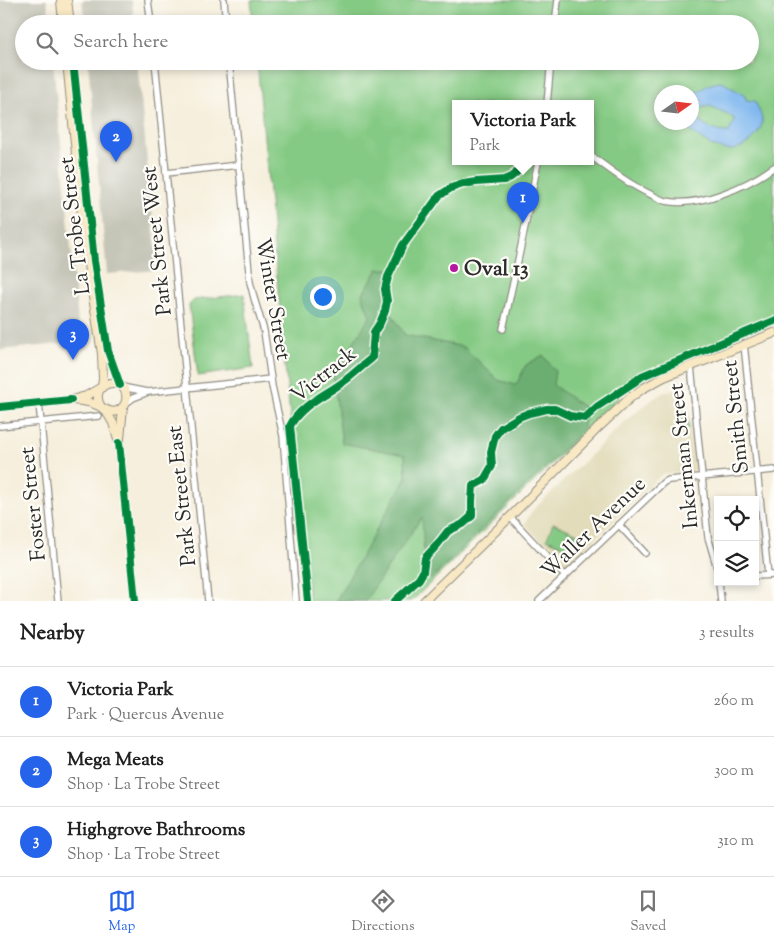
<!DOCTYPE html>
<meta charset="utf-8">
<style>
:root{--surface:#fff;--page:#f6f6f6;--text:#222;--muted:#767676;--line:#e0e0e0;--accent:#2563eb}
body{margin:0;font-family:"Sorts Mill Goudy",serif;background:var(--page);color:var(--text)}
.controls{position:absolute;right:15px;bottom:15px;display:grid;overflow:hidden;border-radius:0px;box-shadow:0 2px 8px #0003}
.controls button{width:45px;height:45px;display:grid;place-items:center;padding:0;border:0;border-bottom:1px solid var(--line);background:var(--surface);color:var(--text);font:25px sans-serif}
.compass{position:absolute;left:654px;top:85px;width:45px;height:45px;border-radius:50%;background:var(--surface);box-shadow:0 2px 8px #0003;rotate:76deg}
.you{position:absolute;left:322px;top:296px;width:18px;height:18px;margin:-12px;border:4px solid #fff;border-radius:50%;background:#1a73e8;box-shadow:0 0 0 8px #1a73e833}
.badge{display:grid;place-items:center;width:32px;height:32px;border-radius:50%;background:var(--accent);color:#fff;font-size:16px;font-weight:700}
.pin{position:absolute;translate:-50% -41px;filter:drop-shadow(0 1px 2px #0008)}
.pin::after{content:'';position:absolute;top:26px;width:18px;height:15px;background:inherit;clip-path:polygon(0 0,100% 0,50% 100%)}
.popup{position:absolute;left:452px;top:100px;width:142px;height:65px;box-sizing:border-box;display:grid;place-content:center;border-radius:0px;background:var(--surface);filter:drop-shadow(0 1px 4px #0005);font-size:16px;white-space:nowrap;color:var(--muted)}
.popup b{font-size:19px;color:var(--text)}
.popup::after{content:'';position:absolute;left:50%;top:100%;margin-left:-10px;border:10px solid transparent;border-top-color:var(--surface)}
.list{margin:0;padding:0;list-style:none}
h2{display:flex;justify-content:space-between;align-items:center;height:65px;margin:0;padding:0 20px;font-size:21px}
h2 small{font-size:16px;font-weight:400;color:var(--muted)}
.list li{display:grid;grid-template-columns:32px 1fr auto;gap:15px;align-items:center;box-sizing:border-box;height:70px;padding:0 20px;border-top:1px solid var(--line)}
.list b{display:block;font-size:19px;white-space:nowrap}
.list p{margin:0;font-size:16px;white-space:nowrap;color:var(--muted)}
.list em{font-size:16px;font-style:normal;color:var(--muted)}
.icon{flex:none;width:28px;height:28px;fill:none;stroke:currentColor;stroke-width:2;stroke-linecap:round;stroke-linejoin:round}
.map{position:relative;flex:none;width:774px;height:601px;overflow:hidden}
.search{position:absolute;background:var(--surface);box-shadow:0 2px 8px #0003;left:15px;right:15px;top:15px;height:55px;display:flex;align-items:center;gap:12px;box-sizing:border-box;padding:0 18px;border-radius:28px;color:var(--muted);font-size:19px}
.sheet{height:275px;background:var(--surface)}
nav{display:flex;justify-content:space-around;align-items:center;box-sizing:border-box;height:70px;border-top:1px solid var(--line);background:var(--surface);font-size:14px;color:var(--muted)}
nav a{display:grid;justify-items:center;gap:2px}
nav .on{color:var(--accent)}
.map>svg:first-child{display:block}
</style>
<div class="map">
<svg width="774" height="601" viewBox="0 0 774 601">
<rect width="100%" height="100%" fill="#fdfcf7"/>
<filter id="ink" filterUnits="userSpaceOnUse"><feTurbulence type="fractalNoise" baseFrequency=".02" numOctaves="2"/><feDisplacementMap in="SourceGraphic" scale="10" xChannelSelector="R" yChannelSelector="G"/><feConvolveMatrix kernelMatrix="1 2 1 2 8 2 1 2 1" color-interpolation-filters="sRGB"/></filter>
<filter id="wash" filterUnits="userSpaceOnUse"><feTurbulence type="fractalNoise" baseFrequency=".0096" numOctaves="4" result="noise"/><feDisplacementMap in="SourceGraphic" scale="20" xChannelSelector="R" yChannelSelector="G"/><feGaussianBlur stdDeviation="1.12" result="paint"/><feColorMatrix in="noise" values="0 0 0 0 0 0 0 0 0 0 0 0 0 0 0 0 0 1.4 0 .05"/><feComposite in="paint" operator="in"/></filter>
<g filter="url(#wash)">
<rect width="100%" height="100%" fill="#f6efdd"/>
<path fill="#e2dcba" d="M686 387 695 469 693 472 662 474 568 564H563L525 525V523L532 511 630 417 653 399 664 392Z"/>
<g fill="#c5c5b8">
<path d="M0 0H47L50 24H24V61H53L80 342 0 350Z"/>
<path d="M82 0H132L134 24H85Z"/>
<path d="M88 61H137L158 270 107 274Z"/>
</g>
<g fill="#85ca84" stroke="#587a58" fill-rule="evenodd">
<path d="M251 0H774V324L647 377 620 396 595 423 573 443 412 601H309L285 366 257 61H750V24H253ZM662 92H692V122H662ZM456 104H590V162H456Z"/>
<path d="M244 294 253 368 198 376 189 305 194 300Z"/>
<path d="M687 411 689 428 680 429 679 412Z"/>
<path d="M553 523 578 534 572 550 547 539Z"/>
</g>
<path fill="#6cae72" stroke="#4c6c4e" d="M378 269H392L387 307 405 335 464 347 498 380 516 385 526 365 543 355 555 371 553 385 586 409 582 431 431 579 425 575 422 517 365 601H336L406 478 405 455 342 443 333 374 370 317 362 295Z"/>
<path fill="#7fb7ef" stroke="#55718d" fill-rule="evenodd" d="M719 82 724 83 745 96 746 100 755 101C757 106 761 114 762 119 764 134 741 152 727 150 709 148 693 133 680 123L692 122V95L708 85ZM710 106 728 114 734 118V122L729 132C717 133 690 124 700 108Z"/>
</g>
<g filter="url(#ink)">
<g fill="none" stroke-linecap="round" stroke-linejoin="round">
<g stroke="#908d84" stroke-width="8">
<g id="street">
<path d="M148 0 151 24"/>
<path d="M224 0 226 24"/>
<path d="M555 24 558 0"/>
<path d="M155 61 208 601"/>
<path d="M229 61 250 282 254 298 264 331 272 386 283 436 296 601"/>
<path d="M547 104 551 61"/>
<path d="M590 155C610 170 630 185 652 195 656 197 661 200 666 201 699 208 748 186 774 167"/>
<path d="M166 173 239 165"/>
<path d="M503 329 520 251 538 162"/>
<path d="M744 344 768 575"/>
<path d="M691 366 708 537 718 571"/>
<path d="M122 387 147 392"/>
<path d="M39 403 58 601"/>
<path d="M125 404 133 398 148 392 271 379"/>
<path d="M0 426 99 416"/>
<path d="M510 517 565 576"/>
<path d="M619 525 645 553"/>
<path d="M755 576 774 575"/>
<path d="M719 582 721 601"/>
<path d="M539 601 664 482 669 480 774 470"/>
</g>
</g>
<g stroke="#908d84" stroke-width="10">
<g id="secondary">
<path d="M61 0 63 24"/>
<path d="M67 0 70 24"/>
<path d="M67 61 85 246 102 354 103 379 102 386"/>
<path d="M73 61 94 261 108 351 120 385"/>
<path d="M71 400C79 401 87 401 94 404 104 407 112 417 122 408 126 404 127 399 126 394 121 372 86 386 102 408"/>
<path d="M0 407 71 400 86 396 100 388"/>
<path d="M106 411 113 423 119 443 135 601"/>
<path d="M120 439 123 407"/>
<path d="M424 601 510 517 600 426 630 398 642 389 664 377 774 333"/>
</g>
</g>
<use href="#street" stroke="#fff" stroke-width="5.5"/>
<use href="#secondary" stroke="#f8e8c3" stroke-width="8"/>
<g stroke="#fdfcf7" stroke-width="11">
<g id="cycleway">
<path d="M73 61 94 261 108 351 120 385"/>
<path d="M0 407 71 400"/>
<path d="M119 443 135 601"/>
<path d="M308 601 290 426C302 403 329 394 347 379 356 372 363 365 372 358L374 332 380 323 385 311 387 301 385 289 388 277 403 245 439 196 451 188 463 184 476 182 504 180 511 177 517 172 521 166 523 162"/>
<path d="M395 601 419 579 423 572 425 558 437 545 448 531 463 524 472 516V501L473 486 484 480 492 466 491 452 495 436 501 428 519 417 529 413 547 409H555L570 416 585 418 598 406 633 383 642 376 774 321"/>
</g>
</g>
<use href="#cycleway" stroke="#00873e" stroke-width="8"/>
</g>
</g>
<circle fill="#b5179e" stroke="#fdfcf7" stroke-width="2" cx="454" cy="268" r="5"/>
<g text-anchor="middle" stroke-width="4.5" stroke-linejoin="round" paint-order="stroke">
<g font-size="21" fill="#2b2b2b" stroke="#fdfcf7">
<text transform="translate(74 226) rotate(-97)" y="7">La Trobe Street</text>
<text transform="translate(156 241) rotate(-96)" y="7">Park Street West</text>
<text transform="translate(274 299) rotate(80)" y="7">Winter Street</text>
<text transform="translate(323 374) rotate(-38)" y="7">Victrack</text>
<text transform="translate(735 417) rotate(-96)" y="7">Smith Street</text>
<text transform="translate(683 456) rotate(-96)" y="7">Inkerman Street</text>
<text transform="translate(181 496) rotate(-96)" y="7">Park Street East</text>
<text transform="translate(32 504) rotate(-96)" y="7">Foster Street</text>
<text transform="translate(593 527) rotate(-44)" y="7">Waller Avenue</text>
</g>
<g font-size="21" font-weight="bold" fill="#2b2b2b" stroke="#fdfcf7" text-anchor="start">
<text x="464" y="275">Oval 13</text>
</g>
</g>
</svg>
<div class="controls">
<button><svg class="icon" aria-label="locate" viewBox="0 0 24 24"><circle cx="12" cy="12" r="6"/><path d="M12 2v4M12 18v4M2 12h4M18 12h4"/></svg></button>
<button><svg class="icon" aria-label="layers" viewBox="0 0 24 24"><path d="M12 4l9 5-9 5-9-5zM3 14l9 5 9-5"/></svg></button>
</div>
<svg class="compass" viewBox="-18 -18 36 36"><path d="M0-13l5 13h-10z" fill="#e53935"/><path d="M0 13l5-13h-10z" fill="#767676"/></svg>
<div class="you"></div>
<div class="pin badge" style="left:523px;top:223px">1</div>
<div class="popup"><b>Victoria Park</b>Park</div>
<div class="pin badge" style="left:116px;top:162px">2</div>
<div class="pin badge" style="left:73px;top:360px">3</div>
<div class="search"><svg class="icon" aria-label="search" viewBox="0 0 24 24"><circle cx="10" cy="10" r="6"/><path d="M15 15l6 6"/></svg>Search here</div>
</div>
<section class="sheet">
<h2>Nearby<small>3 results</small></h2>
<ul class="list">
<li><span class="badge">1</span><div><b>Victoria Park</b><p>Park · Quercus Avenue</p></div><em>260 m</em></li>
<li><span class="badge">2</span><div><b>Mega Meats</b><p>Shop · La Trobe Street</p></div><em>300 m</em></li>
<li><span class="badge">3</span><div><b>Highgrove Bathrooms</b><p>Shop · La Trobe Street</p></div><em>310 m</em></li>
</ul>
</section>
<nav>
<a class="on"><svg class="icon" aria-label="map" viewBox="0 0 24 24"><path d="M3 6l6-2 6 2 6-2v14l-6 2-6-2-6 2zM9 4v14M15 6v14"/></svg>Map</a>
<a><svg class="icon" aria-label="directions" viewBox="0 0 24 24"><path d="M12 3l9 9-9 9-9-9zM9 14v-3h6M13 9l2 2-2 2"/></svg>Directions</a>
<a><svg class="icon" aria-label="saved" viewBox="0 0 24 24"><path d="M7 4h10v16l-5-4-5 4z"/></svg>Saved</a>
</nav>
